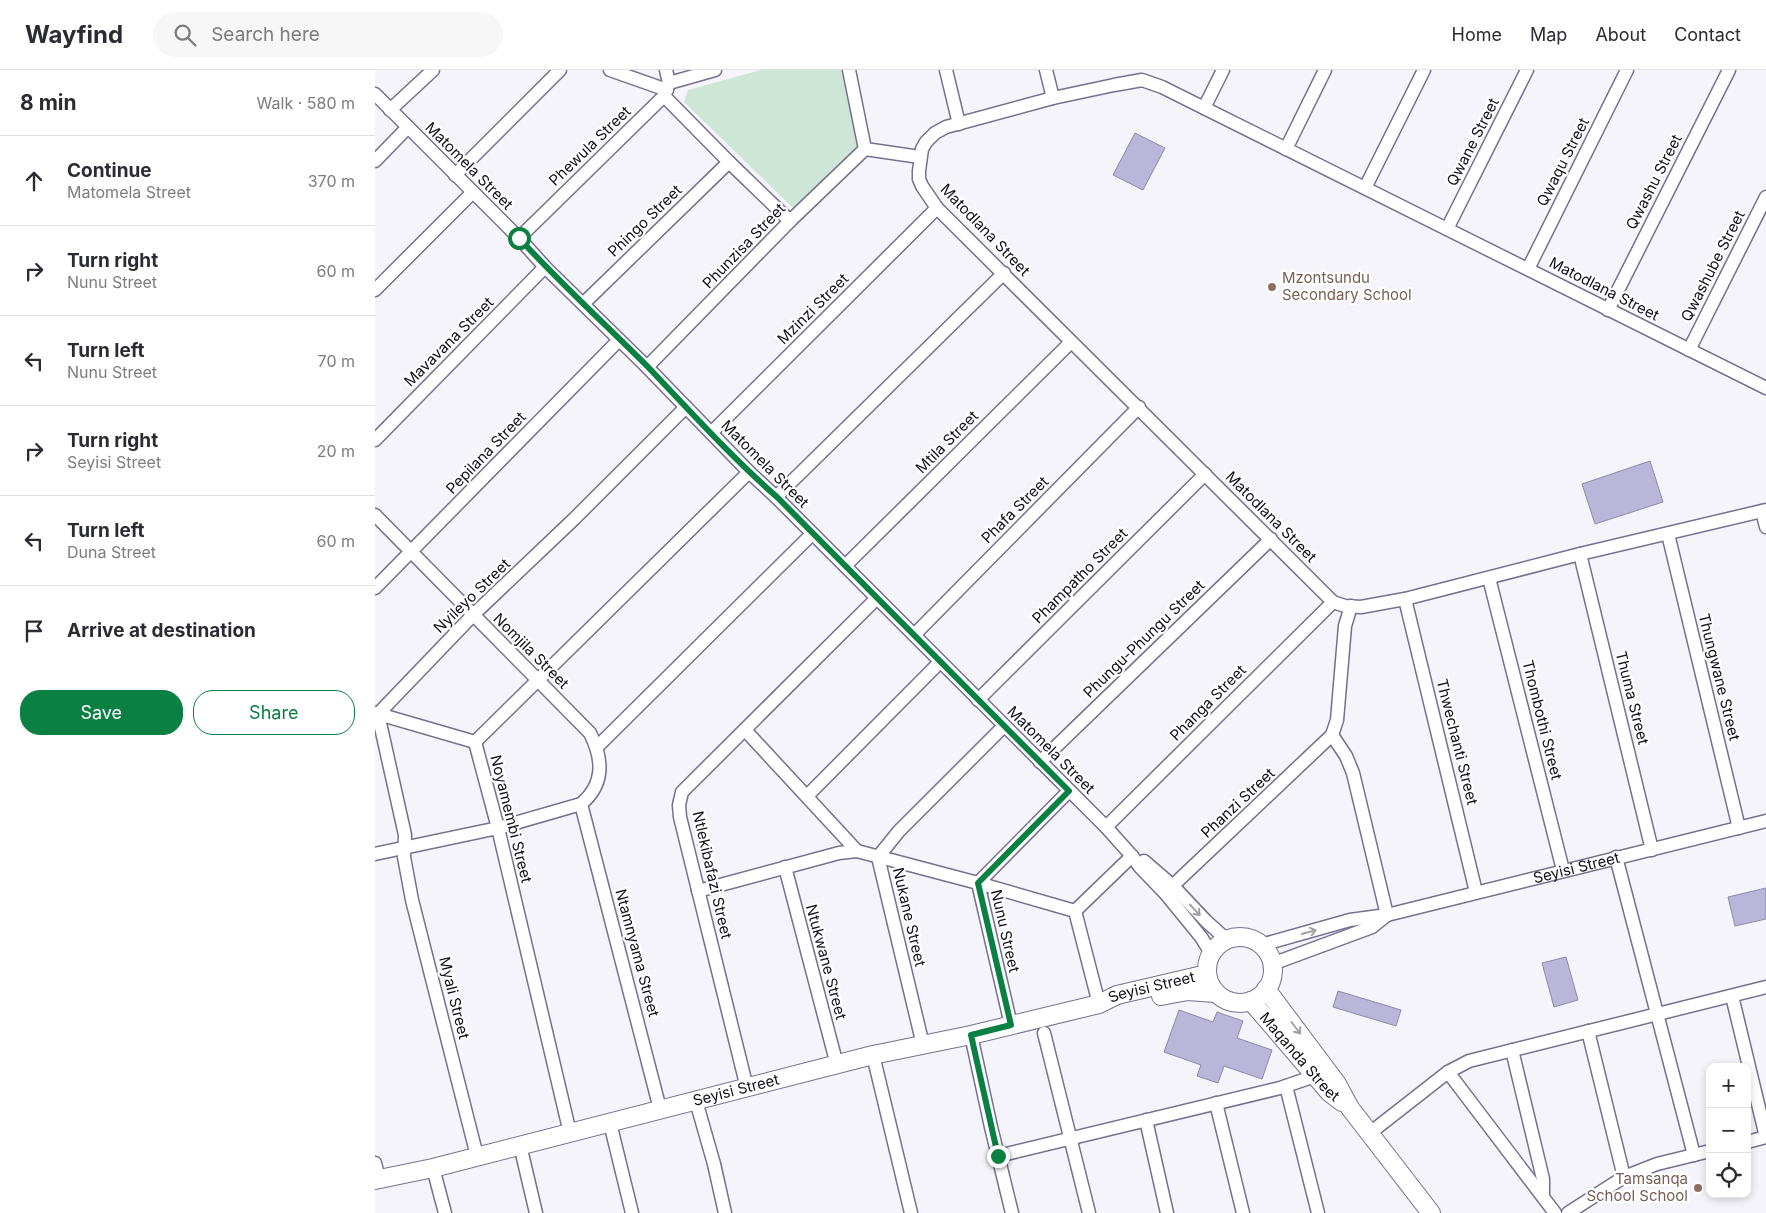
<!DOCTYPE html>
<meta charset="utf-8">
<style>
:root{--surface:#fff;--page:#f7f7f7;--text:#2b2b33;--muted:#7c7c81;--line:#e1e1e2;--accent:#0b8043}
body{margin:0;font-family:Inter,sans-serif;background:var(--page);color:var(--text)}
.controls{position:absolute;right:15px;bottom:15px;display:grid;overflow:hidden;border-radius:10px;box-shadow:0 2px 8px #0003}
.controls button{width:45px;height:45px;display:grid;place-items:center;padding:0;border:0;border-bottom:1px solid var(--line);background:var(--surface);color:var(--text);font:25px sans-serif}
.stop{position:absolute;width:15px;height:15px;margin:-11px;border:4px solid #0b8043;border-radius:50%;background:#fff}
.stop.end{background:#0b8043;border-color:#fff;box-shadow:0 1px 5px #0008}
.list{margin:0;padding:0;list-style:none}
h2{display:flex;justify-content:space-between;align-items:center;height:65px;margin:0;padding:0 20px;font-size:21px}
h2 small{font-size:16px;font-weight:400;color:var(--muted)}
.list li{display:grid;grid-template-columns:32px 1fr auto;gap:15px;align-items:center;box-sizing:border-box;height:90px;padding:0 20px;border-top:1px solid var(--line)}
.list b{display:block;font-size:19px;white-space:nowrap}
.list p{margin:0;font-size:16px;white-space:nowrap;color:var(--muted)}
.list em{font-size:16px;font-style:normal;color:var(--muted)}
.actions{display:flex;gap:10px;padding:15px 20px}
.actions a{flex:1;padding:11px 0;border:1px solid var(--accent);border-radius:20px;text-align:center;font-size:18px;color:var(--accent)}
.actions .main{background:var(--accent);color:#fff}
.icon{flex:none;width:28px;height:28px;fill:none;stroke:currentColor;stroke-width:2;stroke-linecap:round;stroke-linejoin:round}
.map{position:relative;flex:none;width:1391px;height:1143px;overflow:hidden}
header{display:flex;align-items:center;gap:30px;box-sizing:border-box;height:70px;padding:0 25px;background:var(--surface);border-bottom:1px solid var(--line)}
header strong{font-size:24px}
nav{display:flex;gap:28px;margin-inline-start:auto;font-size:18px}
.search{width:350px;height:45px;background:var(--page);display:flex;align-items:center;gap:12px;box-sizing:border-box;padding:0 18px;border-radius:28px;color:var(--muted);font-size:19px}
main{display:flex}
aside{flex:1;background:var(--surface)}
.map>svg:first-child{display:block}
</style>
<header>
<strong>Wayfind</strong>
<div class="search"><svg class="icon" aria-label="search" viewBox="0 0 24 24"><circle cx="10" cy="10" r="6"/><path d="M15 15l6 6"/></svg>Search here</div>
<nav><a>Home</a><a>Map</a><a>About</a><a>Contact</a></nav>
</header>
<main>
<aside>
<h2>8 min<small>Walk · 580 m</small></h2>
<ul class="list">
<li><svg class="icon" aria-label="ahead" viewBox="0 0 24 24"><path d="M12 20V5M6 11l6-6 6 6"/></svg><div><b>Continue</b><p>Matomela Street</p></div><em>370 m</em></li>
<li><svg class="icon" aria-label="right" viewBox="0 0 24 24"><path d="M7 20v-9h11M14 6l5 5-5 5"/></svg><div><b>Turn right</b><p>Nunu Street</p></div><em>60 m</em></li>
<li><svg class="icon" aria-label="left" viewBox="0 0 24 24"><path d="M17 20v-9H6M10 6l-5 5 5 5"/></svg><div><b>Turn left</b><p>Nunu Street</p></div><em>70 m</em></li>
<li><svg class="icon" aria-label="right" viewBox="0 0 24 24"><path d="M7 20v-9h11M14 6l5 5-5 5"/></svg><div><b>Turn right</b><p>Seyisi Street</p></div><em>20 m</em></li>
<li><svg class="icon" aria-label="left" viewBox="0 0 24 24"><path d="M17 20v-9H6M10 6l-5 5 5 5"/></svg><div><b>Turn left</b><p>Duna Street</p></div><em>60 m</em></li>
<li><svg class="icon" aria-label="arrive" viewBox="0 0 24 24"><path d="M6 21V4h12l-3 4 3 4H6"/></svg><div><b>Arrive at destination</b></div></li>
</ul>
<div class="actions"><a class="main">Save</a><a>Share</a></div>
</aside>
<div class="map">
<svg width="1391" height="1143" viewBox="0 0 1391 1143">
<rect width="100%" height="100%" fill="#f5f4fb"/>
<path fill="#cde6d6" d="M386 0H467L484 78 418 138 309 32 313 20Z"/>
<g fill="#bab6d9" stroke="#8d89aa">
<path d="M760 63 790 78 768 120 738 105Z"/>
<path d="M1275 391 1288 432 1220 454 1207 414Z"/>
<path d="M1391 818V849L1360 856 1353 827Z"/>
<path d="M1191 887 1203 930 1179 937 1167 893Z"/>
<path d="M963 921 1026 940 1021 956 958 937Z"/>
<path d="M804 940 838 952 842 942 868 951 862 968 897 980 887 1009 849 996 843 1013 822 1006 826 995 789 982Z"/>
</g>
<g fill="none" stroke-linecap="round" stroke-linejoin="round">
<g stroke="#767090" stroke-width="15">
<g id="street">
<path d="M235 0 292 20"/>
<path d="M474 0 490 79"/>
<path d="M571 0 584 54"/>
<path d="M671 0 678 28"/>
<path d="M294 13 340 0"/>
<path d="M0 24 144 168 170 197 272 297 374 402 401 427 731 757 757 786 765 797 790 823 826 867 836 883"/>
<path d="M289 26 354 92 415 151"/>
<path d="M829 38 848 0"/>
<path d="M15 40 58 0"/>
<path d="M490 79 545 87"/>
<path d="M911 79 950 0"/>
<path d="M0 91 33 57"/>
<path d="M80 105 185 0"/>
<path d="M990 118 1049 0"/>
<path d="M1072 159 1152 0"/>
<path d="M144 168 289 26 294 13 291 0"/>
<path d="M1153 199 1252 0"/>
<path d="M0 220 98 122"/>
<path d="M209 233 354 92"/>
<path d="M1233 240 1354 0"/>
<path d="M1314 280 1391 127"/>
<path d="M272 297 415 151 490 79"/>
<path d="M1391 318 787 17 767 10 739 15 678 28 571 57 560 63 551 72 547 79 544 101V109L547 116 562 138 958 532 970 536 986 537 1030 529 1205 484 1391 440"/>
<path d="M336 363 562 138"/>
<path d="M0 370 170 197"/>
<path d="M401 427 629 203"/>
<path d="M1387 441 1391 457"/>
<path d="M0 445 215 663C228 689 230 714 206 734L123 758 0 784"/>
<path d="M1293 464 1364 758"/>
<path d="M1205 484 1277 780"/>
<path d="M470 496 696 272"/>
<path d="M1114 508 1188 800"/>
<path d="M0 518 244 270"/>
<path d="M1030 529 1101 822"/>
<path d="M539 565 764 337"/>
<path d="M603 630 830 404"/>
<path d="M0 643 100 672"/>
<path d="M370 660 482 781"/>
<path d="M957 665 971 686 978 703 1012 845"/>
<path d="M100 672 123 758 195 1063"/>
<path d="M100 672 374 402"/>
<path d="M222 677 437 464"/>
<path d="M665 692 896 469"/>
<path d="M432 726 565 592"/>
<path d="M206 734 285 1039"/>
<path d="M731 757 958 532"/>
<path d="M1241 787 1319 1085"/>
<path d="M769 791 798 816 831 851 852 870"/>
<path d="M410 797 462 995"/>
<path d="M323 821 464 783 482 781 603 813 700 841"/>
<path d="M790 823 957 665 962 650 970 556 976 536"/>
<path d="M700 841 724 934"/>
<path d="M700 841 757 786"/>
<path id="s1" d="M886 875 975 850 1012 845 1391 751"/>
<path d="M897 894 997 857 1012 845"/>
<path d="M1357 926 1391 1067"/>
<path d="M636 955 603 813 694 721"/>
<path d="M1213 961 1249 1107"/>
<path d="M669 963 714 1143"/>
<path d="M596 965 616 1057 637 1143"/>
<path d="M548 975 503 787 524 761 629 656"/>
<path d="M1137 980 1168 1109V1127"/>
<path d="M498 985 536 1143"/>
<path d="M1073 1002 1180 1143"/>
<path d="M911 1016 943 1143"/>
<path d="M372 1018 305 747 304 735 307 722 502 528"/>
<path d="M321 1031 339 1094 350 1143"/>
<path d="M841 1033 868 1143"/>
<path d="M771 1050 792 1143"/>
<path d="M235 1053 257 1143"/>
<path d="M995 1063 1073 1002 1094 991 1391 917"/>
<path d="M1372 1072 1391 1067"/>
<path d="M145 1075 161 1143"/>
<path d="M102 1086 37 830 29 787 30 765 3 644 98 545 199 449 311 337"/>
<path d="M623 1086 905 1018 940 1006"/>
<path d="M0 1093 4 1109"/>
<path d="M58 1098 70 1143"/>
<path d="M1193 1143 1249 1107 1282 1094 1335 1081"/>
</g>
</g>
<g stroke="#767090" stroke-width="20">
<g id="secondary">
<circle cx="865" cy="900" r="33"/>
<path d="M891 919 962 1014 975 1038 1056 1143"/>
<path d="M786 926 813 921 840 923"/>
<path id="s2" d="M876 931 954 1022 967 1032"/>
<path id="s3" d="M0 1110 58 1098 498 985 596 965 724 934 742 925 832 904"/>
</g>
</g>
<use href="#street" stroke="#fff" stroke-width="12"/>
<use href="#secondary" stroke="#fff" stroke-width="18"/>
</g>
<defs><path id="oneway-shaft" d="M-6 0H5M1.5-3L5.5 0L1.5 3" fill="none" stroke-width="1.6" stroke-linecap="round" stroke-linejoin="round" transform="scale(1.25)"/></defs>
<g stroke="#a09fa4">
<use href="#oneway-shaft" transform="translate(820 840) rotate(47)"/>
<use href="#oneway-shaft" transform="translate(934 862) rotate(-15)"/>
<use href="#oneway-shaft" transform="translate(921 958) rotate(53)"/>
</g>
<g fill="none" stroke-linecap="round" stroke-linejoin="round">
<path stroke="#0b8043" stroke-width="6" d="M144 168C185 213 230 254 273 297 315 341 356 387 402 427L694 721 603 813 636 955 596 965 623 1086"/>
</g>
<g fill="#8d6e63" stroke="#fff" stroke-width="2">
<circle cx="897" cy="217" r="5"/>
<circle cx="1323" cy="1118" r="5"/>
</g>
<g text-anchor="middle" stroke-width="4.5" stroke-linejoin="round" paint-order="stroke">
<g font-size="15" fill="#110f1b" stroke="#fff">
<text transform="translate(1098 72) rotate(-63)" y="5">Qwane Street</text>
<text transform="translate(215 76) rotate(-44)" y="5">Phewula Street</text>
<text transform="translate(1188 92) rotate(-63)" y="5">Qwaqu Street</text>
<text transform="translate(94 96) rotate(45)" y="5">Matomela Street</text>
<text transform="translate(1279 112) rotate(-63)" y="5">Qwashu Street</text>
<text transform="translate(270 151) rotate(-44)" y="5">Phingo Street</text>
<text transform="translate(610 160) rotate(46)" y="5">Matodlana Street</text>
<text transform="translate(369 176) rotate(-46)" y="5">Phunzisa Street</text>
<text transform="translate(1338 196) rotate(-63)" y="5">Qwashube Street</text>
<text transform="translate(1229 219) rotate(27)" y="5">Matodlana Street</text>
<text transform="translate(438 239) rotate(-45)" y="5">Mzinzi Street</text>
<text transform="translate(74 272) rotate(-45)" y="5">Mavavana Street</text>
<text transform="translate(572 372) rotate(-45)" y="5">Mtila Street</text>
<text transform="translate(111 383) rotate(-46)" y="5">Pepilana Street</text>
<text transform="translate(390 394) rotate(45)" y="5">Matomela Street</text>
<text transform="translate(640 440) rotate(-45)" y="5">Phafa Street</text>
<text transform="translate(896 447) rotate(45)" y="5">Matodlana Street</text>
<text transform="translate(705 506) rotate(-45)" y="5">Phampatho Street</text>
<text transform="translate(97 526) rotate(-44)" y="5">Nyileyo Street</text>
<text transform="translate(769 569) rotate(-44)" y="5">Phungu-Phungu Street</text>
<text transform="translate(156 581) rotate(45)" y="5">Nomjila Street</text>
<text transform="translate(1344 607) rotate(76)" y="5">Thungwane Street</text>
<text transform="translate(1257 628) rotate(76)" y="5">Thuma Street</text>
<text transform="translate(833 633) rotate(-45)" y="5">Phanga Street</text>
<text transform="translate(1167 650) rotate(76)" y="5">Thombothi Street</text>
<text transform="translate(1082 672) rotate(76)" y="5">Thwechanti Street</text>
<text transform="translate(676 680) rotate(45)" y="5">Matomela Street</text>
<text transform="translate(863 733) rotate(-43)" y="5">Phanzi Street</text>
<text transform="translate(136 749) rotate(76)" y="5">Noyamembi Street</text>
<text dy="5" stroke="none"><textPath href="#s1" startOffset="325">Seyisi Street</textPath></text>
<text transform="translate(337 805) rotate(77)" y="5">Ntlekibafazi Street</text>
<text transform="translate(534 847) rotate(77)" y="5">Nukane Street</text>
<text transform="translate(630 861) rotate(77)" y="5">Nunu Street</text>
<text transform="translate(262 883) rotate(75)" y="5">Ntamnyama Street</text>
<text transform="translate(451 892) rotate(75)" y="5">Ntukwane Street</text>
<text dy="5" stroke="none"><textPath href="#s3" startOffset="801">Seyisi Street</textPath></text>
<text transform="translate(79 928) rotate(76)" y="5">Myali Street</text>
<text dy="5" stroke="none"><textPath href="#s2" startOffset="74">Maqanda Street</textPath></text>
<text dy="5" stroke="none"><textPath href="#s3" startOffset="372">Seyisi Street</textPath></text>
</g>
<g font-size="15" fill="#785e54" stroke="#fff" text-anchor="start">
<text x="907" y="213">Mzontsundu<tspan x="907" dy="17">Secondary School</tspan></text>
<text x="1313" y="1114" text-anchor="end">Tamsanqa<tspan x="1313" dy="17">School School</tspan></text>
</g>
</g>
</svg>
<div class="controls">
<button>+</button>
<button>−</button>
<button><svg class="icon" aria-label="locate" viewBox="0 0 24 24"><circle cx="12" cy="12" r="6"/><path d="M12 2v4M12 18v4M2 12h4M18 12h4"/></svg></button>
</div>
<div class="stop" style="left:144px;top:168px"></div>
<div class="stop end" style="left:623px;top:1086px"></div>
</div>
</main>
